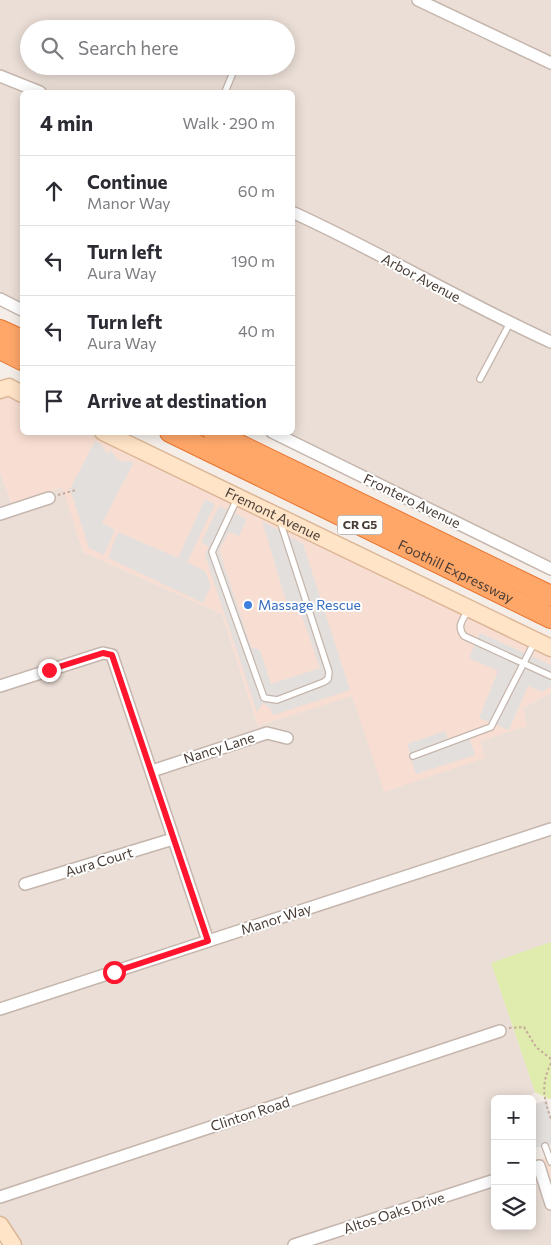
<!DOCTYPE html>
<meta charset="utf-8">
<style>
:root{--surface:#fff;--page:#f7f7f7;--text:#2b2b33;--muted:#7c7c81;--line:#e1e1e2}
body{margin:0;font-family:Commissioner,sans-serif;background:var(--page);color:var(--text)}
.controls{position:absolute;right:15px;bottom:15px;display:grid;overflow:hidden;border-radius:8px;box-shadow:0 2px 12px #0003}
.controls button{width:45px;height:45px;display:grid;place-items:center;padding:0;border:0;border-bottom:1px solid var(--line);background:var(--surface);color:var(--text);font:25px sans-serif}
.stop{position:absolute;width:15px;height:15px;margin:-11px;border:4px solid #ff152e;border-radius:50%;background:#fff}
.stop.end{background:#ff152e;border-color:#fff;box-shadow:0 1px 5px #0008}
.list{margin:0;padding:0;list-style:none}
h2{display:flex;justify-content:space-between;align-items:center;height:65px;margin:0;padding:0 20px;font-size:21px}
h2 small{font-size:16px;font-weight:400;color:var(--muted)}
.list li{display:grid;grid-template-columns:32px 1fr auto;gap:15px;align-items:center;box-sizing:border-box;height:70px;padding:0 20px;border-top:1px solid var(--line)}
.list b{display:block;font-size:19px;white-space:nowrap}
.list p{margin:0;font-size:16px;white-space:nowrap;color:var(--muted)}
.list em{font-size:16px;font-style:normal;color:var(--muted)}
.icon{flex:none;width:28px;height:28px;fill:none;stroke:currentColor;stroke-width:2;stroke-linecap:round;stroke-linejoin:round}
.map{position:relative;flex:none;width:551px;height:1245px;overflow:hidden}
.search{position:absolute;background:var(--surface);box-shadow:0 2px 12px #0003;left:20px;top:20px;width:275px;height:55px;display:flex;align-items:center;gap:12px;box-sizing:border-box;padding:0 18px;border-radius:28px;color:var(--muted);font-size:19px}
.panel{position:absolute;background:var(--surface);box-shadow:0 2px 12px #0003;left:20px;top:90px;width:275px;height:345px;border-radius:8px}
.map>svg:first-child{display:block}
</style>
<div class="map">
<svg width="551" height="1245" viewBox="0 0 551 1245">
<rect width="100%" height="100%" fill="#f5eee8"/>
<g fill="#eaded6" fill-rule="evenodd">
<path d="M0 0H551V563L280 433 292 432V92H22V308L0 297ZM29 29H286V66H29Z"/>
<path d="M0 472 12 504 63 487 83 552 222 614 258 726 352 695 484 758 480 741 526 726 523 708 551 693V942L491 963 535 1092 527 1099H495V1226H532V1153L551 1195V1245H13L0 1224Z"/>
</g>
<g fill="#f8ded2">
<path d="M0 381 22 392V432L100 433 303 537 551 656V693L523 708 527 726 480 741 485 758 384 792 352 696 258 726 222 614 83 552 62 487 12 504 0 472Z"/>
<path d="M551 1156V1195L535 1161Z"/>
</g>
<path fill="#e0ecae" d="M551 942V1098L549 1099 535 1092 491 963Z"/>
<g fill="#e3dfdd">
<path d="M95 441 99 443 108 454 110 450 119 461 134 462 102 523 115 530 104 555 89 548 70 489Z"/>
<path d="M205 499 215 504 187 562 205 571 211 586 203 603 108 558 118 532 178 558Z"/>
<path d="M219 506 247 519 239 536 229 532 219 550 251 647 260 650 271 684 320 668 297 601 287 604 262 521 303 544 350 690 273 715 270 708 263 703 257 712 205 555 209 547 201 542Z"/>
<path d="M480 633 551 665V686L542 692 528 686 509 730 479 718 498 671 469 658Z"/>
<path d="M445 731 450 745 470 739 475 755 416 774 407 744Z"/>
<path d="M547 1100 551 1116V1145L533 1148 532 1105Z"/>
</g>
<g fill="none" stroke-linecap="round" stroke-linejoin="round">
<g stroke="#c5b6ad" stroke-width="8">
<g id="lane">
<path d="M225 92 234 70"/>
<path d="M480 379 510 323"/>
<path d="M237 499 212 552 264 698 277 700 324 682 328 679 329 672 280 521"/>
<path d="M468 610C463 620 456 626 464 636L551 676"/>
<path d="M413 756 491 727 535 641"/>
<path d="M545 1146 551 1162"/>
</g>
</g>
<g stroke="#c5b6ad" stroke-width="14">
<g id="street">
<path d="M418 0 551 63"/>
<path d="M0 76 40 92"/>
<path d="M292 212C380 252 463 302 551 342"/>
<path d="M0 299 22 310"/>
<path d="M272 432 551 569"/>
<path d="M0 514 49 498"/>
<path d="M0 686 103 653 112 655 208 941"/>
<path d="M152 771 267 733 287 738"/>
<path d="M25 884 173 839"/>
<path d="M0 1009 551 829"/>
<path d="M539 1166 551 1204"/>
<path d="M0 1197 500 1031"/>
<path d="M294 1245 495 1180"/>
</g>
</g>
<g stroke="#dcb797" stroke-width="19">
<g id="secondary">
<path d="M0 390 9 387 22 394"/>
<path id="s1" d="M103 432 551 648"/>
<path d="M0 1225 13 1245"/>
</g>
</g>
<g stroke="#e9742e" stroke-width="22">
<g id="highway">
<path d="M0 330 22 340"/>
<path d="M0 349 22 360"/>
<path id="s2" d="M170 432 551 618"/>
<path d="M213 432 551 596"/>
</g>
</g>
<g stroke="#c5aa9a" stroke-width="2" stroke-dasharray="2.5 2.5" stroke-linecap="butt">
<path d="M58 495 76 490"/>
<path d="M509 1028 524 1027 536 1047 551 1059"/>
<path d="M551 1063C541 1084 543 1097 551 1119"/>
</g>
<use href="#lane" stroke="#fff" stroke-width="5.5"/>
<use href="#street" stroke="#fff" stroke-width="11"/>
<use href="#secondary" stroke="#ffe4c8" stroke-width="16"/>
<use href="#highway" stroke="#ffa769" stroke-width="20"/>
</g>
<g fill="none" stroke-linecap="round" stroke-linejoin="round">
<path stroke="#ff152e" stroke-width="6" d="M49 670 103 653 112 655 208 941 114 972"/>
</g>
<circle fill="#3f7fe0" stroke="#fff" stroke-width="2" cx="248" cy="605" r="5"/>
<g text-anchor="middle" stroke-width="4" stroke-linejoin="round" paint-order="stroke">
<rect fill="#fff" stroke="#807772" stroke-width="1" x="337.5" y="515.5" width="45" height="19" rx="4"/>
<g font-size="12" font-weight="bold" fill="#493d36">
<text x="360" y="529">CR G5</text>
</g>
<g font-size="14" fill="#493d36" stroke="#fff">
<text transform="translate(421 278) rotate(28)" y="5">Arbor Avenue</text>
<text transform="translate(412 501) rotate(26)" y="5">Frontero Avenue</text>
<text dy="5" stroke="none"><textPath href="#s1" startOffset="189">Fremont Avenue</textPath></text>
<text dy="5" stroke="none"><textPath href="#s2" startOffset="318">Foothill Expressway</textPath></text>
<text transform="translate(219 748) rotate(-18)" y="5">Nancy Lane</text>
<text transform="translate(99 862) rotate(-17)" y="5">Aura Court</text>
<text transform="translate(276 919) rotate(-18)" y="5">Manor Way</text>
<text transform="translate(250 1114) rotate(-18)" y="5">Clinton Road</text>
<text transform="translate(394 1213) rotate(-18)" y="5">Altos Oaks Drive</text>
</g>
<g font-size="14" fill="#366cbe" stroke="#fff" text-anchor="start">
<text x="258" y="610">Massage Rescue</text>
</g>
</g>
</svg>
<div class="controls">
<button>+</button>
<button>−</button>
<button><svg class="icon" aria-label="layers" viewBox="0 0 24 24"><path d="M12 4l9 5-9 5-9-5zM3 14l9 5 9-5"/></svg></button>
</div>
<div class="stop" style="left:114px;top:972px"></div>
<div class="stop end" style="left:49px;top:670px"></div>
<div class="search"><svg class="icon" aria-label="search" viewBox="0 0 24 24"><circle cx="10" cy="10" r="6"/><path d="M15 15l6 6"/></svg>Search here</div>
<section class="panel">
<h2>4 min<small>Walk · 290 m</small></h2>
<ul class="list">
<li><svg class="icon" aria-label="ahead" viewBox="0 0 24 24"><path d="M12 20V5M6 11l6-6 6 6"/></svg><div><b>Continue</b><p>Manor Way</p></div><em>60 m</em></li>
<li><svg class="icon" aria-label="left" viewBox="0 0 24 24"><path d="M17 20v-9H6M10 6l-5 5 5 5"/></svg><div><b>Turn left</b><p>Aura Way</p></div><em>190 m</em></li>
<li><svg class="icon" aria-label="left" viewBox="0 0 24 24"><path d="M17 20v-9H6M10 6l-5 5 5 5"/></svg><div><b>Turn left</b><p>Aura Way</p></div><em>40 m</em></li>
<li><svg class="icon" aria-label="arrive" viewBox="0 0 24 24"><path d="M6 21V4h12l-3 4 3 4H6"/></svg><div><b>Arrive at destination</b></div></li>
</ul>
</section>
</div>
